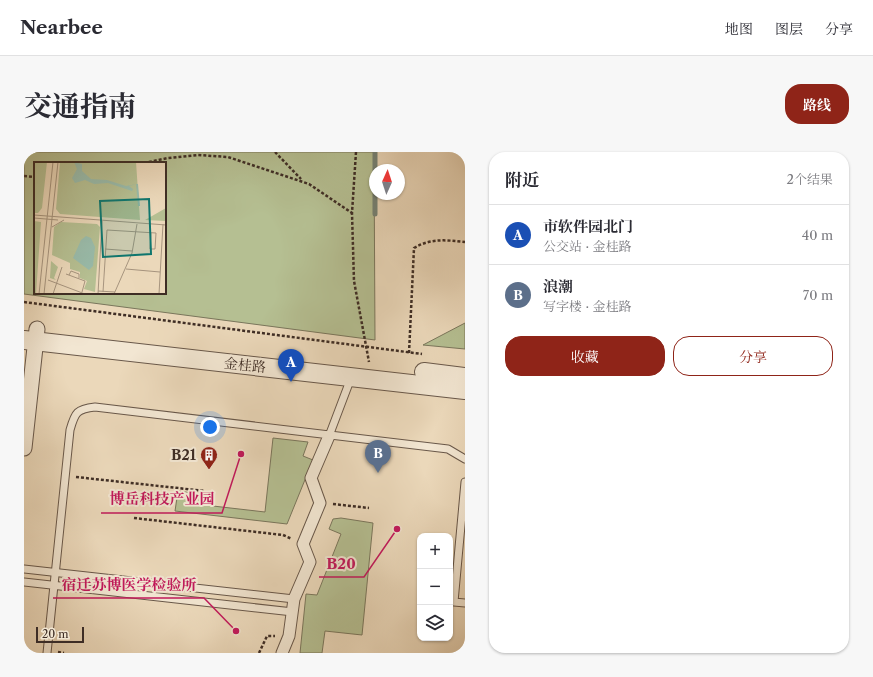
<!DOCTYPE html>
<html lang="zh">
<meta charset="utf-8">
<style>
:root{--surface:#fff;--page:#f7f7f7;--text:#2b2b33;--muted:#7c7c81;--line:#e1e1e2;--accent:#8f2418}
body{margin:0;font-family:"Libre Caslon Text","Noto Serif SC",serif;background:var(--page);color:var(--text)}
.controls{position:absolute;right:12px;bottom:12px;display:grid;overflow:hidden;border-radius:8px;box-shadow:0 1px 3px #0004}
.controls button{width:36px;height:36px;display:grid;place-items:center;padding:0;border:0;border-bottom:1px solid var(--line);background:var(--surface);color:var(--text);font:20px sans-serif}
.compass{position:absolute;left:345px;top:12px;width:36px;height:36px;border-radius:50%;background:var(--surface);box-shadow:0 1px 3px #0004;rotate:3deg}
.scale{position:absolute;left:12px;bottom:10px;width:48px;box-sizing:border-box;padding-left:4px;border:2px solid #3e2d25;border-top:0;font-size:11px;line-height:14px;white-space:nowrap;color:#3e2d25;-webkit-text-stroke:3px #f2e6d2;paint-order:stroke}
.you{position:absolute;left:186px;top:275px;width:14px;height:14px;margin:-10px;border:3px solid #fff;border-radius:50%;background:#1a73e8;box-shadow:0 0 0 6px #1a73e833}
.badge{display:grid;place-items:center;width:26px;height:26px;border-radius:50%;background:var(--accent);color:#fff;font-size:13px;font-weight:700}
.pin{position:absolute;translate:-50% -33px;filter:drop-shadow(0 1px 2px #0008)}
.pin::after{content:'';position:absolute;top:21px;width:14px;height:12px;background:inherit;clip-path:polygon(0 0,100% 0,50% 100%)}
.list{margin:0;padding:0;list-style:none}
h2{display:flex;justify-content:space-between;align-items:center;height:52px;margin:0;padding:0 16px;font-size:17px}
h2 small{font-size:13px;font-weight:400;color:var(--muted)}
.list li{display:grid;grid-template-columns:26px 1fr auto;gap:12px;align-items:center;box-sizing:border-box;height:60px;padding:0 16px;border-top:1px solid var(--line)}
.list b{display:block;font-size:15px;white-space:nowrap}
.list p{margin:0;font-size:13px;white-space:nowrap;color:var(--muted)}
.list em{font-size:13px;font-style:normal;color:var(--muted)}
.actions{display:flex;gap:8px;padding:12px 16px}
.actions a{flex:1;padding:9px 0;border:1px solid var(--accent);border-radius:16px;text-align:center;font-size:14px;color:var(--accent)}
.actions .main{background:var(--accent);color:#fff}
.icon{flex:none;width:22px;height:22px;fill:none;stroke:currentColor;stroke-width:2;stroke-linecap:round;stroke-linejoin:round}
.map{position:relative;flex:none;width:441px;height:501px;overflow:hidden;border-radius:16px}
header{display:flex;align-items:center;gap:24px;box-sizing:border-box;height:56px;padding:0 20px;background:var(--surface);border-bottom:1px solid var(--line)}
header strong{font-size:19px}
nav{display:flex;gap:22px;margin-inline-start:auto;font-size:14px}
.intro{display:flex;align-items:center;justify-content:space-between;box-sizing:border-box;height:96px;padding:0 24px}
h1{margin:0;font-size:28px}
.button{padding:10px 18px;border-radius:16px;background:var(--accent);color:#fff;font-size:14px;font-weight:700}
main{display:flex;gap:24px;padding:0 24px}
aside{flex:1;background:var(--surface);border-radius:16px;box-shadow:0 1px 3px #0004}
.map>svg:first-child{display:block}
</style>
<header>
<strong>Nearbee</strong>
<nav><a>地图</a><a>图层</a><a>分享</a></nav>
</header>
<div class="intro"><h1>交通指南</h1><a class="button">路线</a></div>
<main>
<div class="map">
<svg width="441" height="501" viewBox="0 0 441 501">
<rect width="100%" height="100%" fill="#ebd8ba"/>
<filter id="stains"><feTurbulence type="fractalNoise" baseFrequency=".005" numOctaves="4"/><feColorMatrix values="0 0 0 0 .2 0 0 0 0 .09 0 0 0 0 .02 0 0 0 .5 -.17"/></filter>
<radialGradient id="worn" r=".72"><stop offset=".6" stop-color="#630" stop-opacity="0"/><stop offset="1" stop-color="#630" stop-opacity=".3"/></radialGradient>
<g fill="#b5bf92" stroke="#7a765c" fill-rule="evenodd">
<path d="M0 0H350L351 188 0 142ZM11 11H141V141H11Z"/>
<path d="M441 171V197L399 193Z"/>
<path d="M249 286 284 290 279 304 289 308 263 372 151 359 154 339 190 344 189 354 241 360Z"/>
<path d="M317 366 349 371 338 483 301 479 298 501H276L282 442 293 443 317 382 305 377 309 367Z"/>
</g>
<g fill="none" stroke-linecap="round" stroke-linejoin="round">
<g stroke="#758275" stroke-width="5">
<path d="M351 0V28"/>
<path d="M351 42V62"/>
</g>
<g stroke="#69584a" stroke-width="9">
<g id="service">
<path d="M305 284 327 226"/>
<path d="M441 330 430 450 441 451"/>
<path d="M0 417 270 447"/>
<path d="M0 430 269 460"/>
<path d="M23 501 46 278C51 260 53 257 71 255L424 297 441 307"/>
</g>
</g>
<g stroke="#69584a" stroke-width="13">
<path id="pedestrian" d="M258 501 265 484 270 447 286 410 279 392 296 351 287 326 305 284"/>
</g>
<g stroke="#69584a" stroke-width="17">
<path id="minor" d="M0 296 13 177"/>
</g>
<g stroke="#69584a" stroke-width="20">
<g id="tertiary">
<path d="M0 188 441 238"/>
<path d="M400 220 441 225"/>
</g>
</g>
<g stroke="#3e2d25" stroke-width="2.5" stroke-dasharray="3 2" stroke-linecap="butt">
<path d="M251 0 277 27"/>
<path d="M332 0 328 61 330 129 345 210"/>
<path d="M120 11 144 6 174 3 204 5 285 32 328 61"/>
<path d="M0 24 11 25"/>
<path d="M0 150 398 202"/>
<path d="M385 201 390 96C407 86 422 88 441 90"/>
<path d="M52 325 181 339"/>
<path d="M309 352 345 356"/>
<path d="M110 366 259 383 268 387"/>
<path d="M34 500 40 501"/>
<path d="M235 501 243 484H251"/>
</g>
<use href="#service" stroke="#f2e6d2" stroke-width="7"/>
<use href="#pedestrian" stroke="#f2e6d2" stroke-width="11"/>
<use href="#minor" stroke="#f2e6d2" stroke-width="15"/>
<use href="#tertiary" stroke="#f2e6d2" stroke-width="18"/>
</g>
<defs>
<g id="building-pin" transform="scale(0.9)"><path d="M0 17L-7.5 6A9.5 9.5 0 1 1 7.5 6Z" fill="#8f2418" stroke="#f2e6d2"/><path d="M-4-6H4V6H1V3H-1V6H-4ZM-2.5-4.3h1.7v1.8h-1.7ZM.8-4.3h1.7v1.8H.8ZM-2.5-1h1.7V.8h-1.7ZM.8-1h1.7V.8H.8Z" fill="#fff"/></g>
</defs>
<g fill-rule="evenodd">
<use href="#building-pin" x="185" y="303"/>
</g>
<g text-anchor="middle" stroke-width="4" stroke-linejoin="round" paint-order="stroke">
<g font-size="14" fill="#3e2d25" stroke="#f2e6d2">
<text transform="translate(221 213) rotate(6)" y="5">金桂路</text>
</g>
<g font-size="14" font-weight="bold" fill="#3e2d25" stroke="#f2e6d2" text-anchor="end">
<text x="172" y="308">B21</text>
</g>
</g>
<g transform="translate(10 10)">
<rect width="132" height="132" fill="#ebd8ba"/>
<path d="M0 0H13L8 46 4 51H0ZM26 0H102L106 58 26 52 22 47ZM132 46V59L111 58ZM0 59 7 60 2 132H0ZM27 60 63 62 66 65 61 130 50 127 53 119 46 116V110L36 107V101L18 93 20 65ZM17 99 24 105 20 116 22 118 16 116Z" fill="#b5bf92"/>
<path d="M40 0 48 2V9L57 17 73 18 92 24 103 22 95 24 99 27 98 29 74 21 60 22 51 18 41 21 38 16 43 7ZM52 74 57 76 61 85 59 104 55 108 39 96 47 78Z" fill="#9ba"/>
<path fill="none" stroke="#9ba" stroke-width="2" d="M103 22 105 44"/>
<path fill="none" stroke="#a6947e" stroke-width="1" d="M0 53 132 63M0 56 24 58M18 65 30 58M71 87 98 89M92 107 126 110M32 112 51 119 48 130M35 113 37 109 45 112V116M14 118 51 132M64 129 81 130M69 130 73 68 122 71 121 87H116L117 71M5 132 19 0M10 132 24 0M19 132 28 105M64 132 68 59M80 132 98 91 103 62M125 132 129 62"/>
<path fill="#0f766e" fill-opacity="0.15" stroke="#0f766e" stroke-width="2" d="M115 37 117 92 69 95 66 39Z"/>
<rect width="132" height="132" fill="none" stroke="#3e2d25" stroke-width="2"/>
</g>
<path fill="none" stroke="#c2185b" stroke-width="1.5" d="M217 302L198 361H77M373 377L340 425H295M212 479L180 446H29"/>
<g fill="#c2185b" stroke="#f2e6d2" stroke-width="1.5">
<circle cx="217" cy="302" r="4"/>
<circle cx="373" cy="377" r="4"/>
<circle cx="212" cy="479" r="4"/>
</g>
<g font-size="15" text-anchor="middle" font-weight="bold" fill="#c2185b" stroke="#f2e6d2" stroke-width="4" stroke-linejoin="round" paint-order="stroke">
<text x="138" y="352">博岳科技产业园</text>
<text x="317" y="417">B20</text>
<text x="105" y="438">宿迁苏博医学检验所</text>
</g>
<rect width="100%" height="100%" filter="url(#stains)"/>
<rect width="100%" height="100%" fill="url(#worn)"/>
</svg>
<div class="controls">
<button>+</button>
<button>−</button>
<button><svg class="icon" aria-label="layers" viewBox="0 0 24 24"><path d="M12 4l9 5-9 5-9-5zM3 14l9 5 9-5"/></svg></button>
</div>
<svg class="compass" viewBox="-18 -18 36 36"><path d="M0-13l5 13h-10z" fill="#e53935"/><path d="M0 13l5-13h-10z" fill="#7c7c81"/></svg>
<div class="scale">20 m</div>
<div class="you"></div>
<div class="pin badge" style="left:267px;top:230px;background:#1a4fb4">A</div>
<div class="pin badge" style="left:354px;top:321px;background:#5c6f8a">B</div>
</div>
<aside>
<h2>附近<small>2个结果</small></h2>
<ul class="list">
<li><span class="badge" style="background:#1a4fb4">A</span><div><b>市软件园北门</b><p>公交站 · 金桂路</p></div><em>40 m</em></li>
<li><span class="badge" style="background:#5c6f8a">B</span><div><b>浪潮</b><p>写字楼 · 金桂路</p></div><em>70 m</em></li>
</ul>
<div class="actions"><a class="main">收藏</a><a>分享</a></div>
</aside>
</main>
